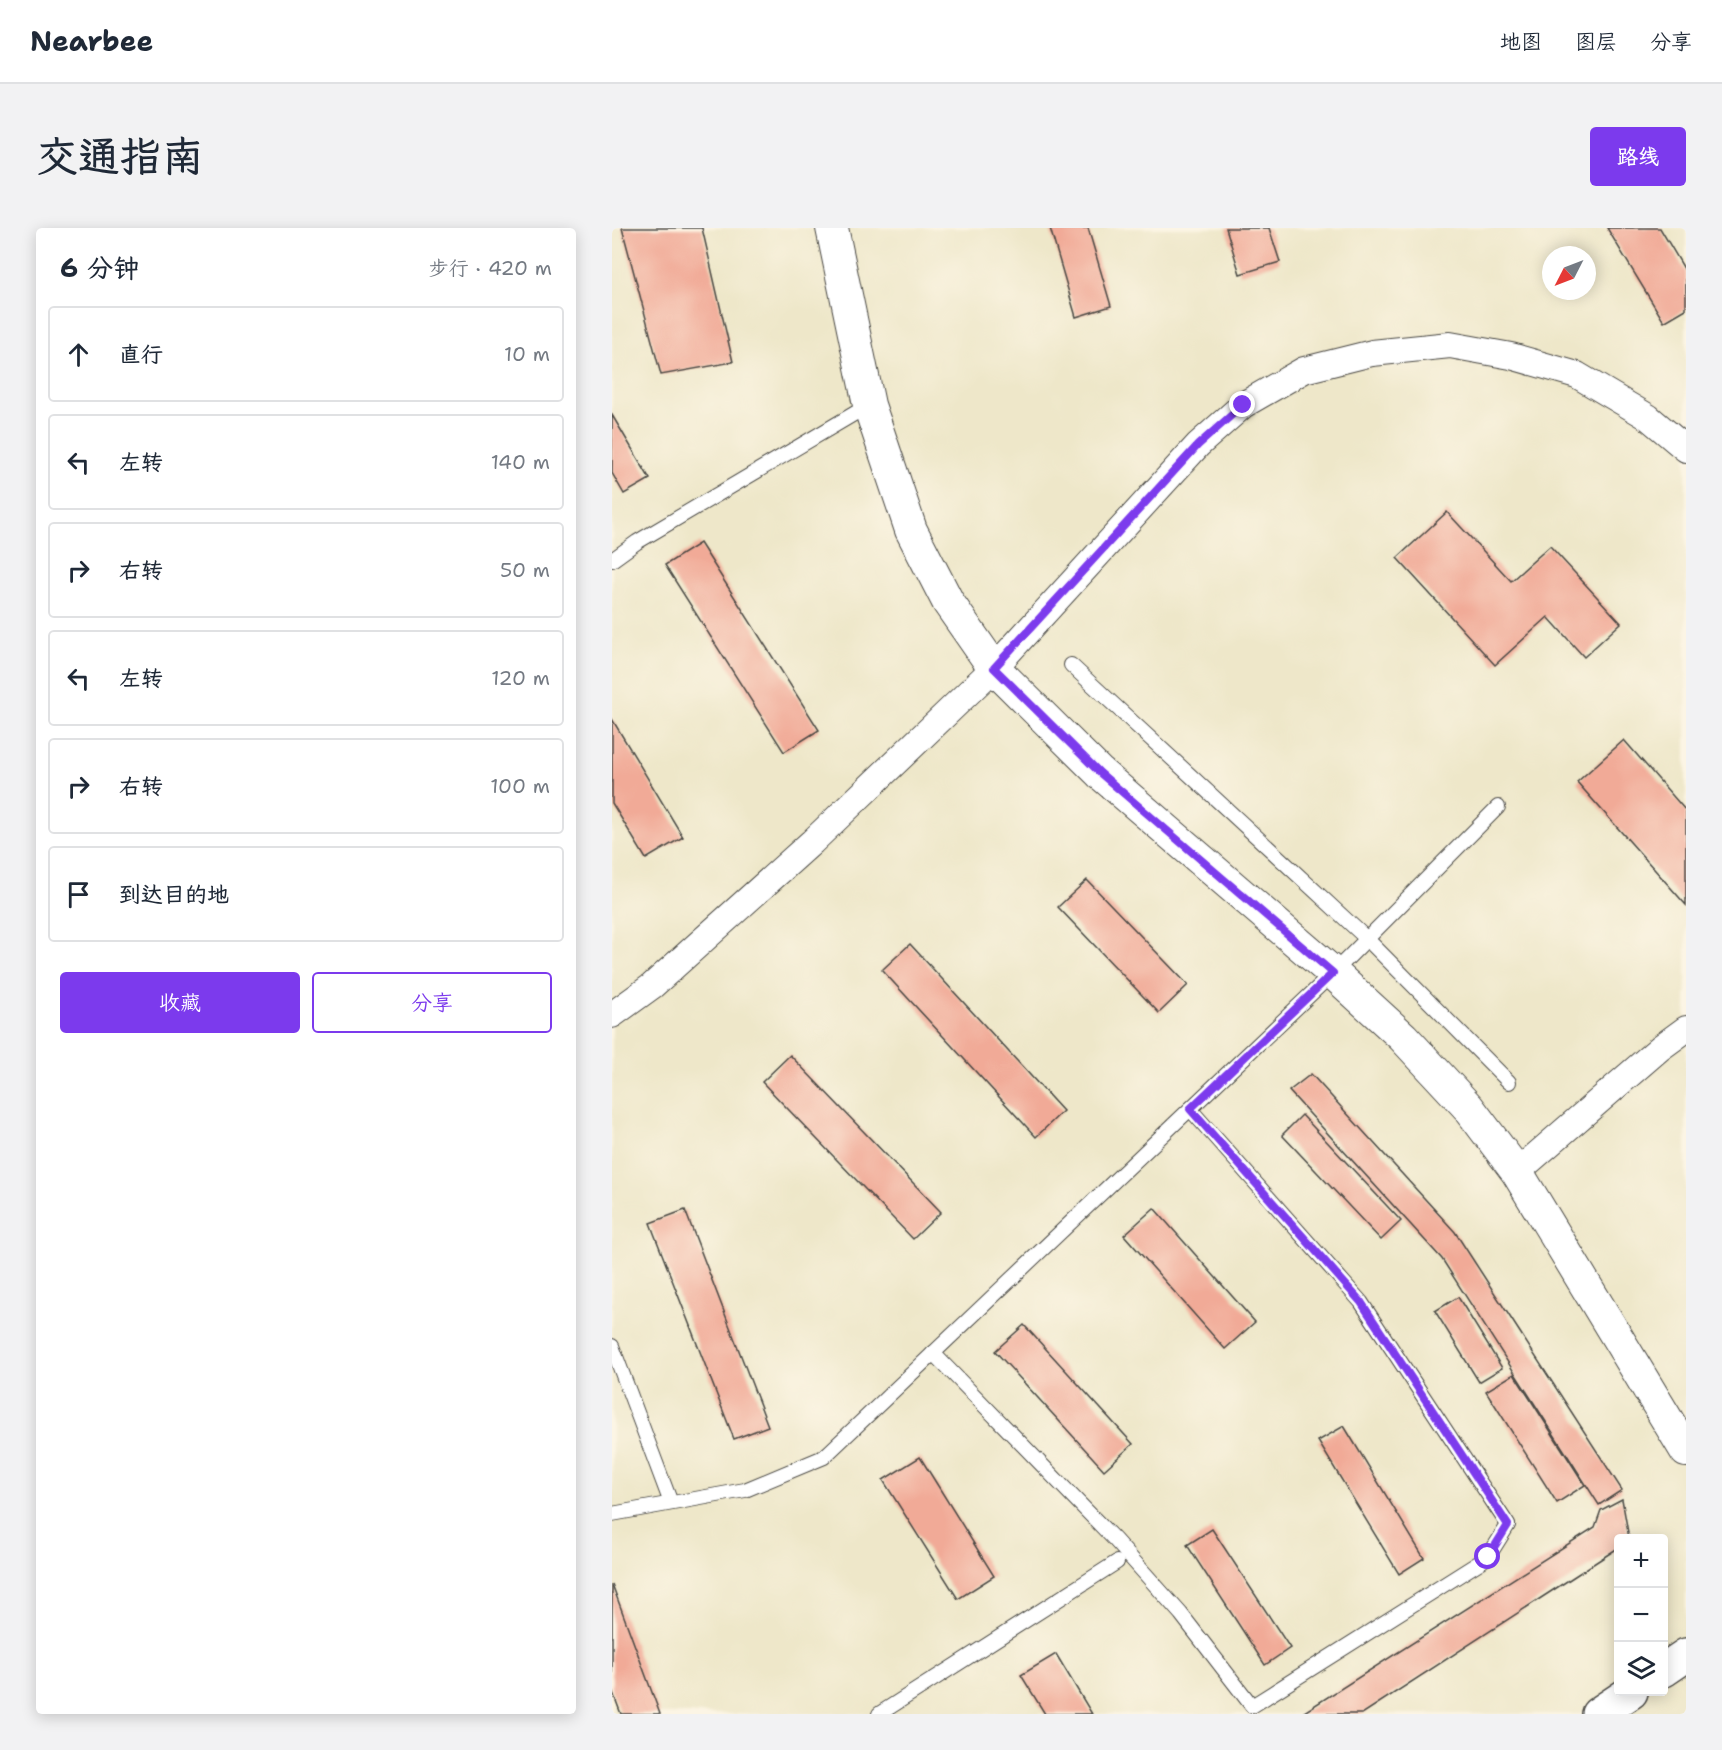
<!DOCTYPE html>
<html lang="zh">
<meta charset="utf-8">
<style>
:root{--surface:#fff;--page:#f2f2f3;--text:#1f2937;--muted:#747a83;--line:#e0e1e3;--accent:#7c3aed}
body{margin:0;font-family:"Shantell Sans","LXGW WenKai TC",sans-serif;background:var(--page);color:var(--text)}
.controls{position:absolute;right:18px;bottom:18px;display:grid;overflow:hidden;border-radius:6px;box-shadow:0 3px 15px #0003}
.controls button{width:54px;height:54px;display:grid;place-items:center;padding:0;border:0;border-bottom:2px solid var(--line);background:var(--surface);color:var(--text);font:30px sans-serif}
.compass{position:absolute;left:930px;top:18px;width:54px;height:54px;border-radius:50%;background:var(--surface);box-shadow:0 3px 15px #0003;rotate:228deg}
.stop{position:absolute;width:18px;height:18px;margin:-14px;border:4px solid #7c3aed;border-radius:50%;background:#fff}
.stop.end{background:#7c3aed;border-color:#fff;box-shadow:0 2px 6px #0008}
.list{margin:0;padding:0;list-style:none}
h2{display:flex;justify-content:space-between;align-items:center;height:78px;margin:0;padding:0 24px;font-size:26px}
h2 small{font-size:20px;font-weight:400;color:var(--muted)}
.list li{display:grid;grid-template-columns:39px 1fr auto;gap:18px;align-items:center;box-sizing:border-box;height:96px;margin:0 12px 12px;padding:0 12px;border:2px solid var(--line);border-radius:6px}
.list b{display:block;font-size:22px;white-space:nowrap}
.list em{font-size:20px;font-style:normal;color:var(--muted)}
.actions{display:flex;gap:12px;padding:18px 24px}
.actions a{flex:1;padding:14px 0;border:2px solid var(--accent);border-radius:6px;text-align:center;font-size:21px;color:var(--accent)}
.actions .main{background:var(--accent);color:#fff}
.icon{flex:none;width:33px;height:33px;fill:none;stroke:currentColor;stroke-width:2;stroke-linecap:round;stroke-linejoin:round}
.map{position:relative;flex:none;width:1074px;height:1486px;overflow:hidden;border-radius:6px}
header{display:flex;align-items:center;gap:36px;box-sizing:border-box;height:84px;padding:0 30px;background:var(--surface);border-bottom:2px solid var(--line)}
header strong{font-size:28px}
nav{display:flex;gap:33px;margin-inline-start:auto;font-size:21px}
.intro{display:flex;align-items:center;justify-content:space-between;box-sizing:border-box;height:144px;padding:0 36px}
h1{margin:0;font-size:42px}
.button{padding:15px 27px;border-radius:6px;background:var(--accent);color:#fff;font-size:21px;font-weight:700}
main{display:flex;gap:36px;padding:0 36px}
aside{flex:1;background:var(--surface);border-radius:6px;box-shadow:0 3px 15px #0003}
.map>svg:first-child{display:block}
</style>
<header>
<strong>Nearbee</strong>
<nav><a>地图</a><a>图层</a><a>分享</a></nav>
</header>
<div class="intro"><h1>交通指南</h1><a class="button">路线</a></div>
<main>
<aside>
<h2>6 分钟<small>步行 · 420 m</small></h2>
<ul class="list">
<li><svg class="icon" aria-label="ahead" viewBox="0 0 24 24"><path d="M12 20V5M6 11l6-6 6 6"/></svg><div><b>直行</b></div><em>10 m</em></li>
<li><svg class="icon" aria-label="left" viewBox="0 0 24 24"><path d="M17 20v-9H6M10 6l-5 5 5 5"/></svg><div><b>左转</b></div><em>140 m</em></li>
<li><svg class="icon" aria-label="right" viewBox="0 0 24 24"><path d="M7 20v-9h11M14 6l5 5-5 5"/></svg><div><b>右转</b></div><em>50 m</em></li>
<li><svg class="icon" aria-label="left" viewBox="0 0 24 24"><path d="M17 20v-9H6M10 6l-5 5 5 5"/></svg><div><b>左转</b></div><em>120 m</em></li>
<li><svg class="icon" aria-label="right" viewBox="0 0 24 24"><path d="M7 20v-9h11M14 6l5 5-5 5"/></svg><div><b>右转</b></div><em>100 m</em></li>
<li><svg class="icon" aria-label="arrive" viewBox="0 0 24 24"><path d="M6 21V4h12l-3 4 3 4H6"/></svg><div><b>到达目的地</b></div></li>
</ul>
<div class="actions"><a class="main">收藏</a><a>分享</a></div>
</aside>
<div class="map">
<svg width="1074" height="1486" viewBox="0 0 1074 1486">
<rect width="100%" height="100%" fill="#fcf5e5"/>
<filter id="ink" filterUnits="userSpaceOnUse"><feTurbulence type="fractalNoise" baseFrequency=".0167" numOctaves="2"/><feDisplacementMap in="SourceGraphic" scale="12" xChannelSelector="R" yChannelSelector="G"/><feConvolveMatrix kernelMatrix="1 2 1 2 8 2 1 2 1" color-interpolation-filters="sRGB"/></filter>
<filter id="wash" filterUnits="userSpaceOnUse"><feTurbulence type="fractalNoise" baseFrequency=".008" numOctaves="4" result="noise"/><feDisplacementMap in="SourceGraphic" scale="24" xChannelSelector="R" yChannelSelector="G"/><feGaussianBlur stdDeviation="1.35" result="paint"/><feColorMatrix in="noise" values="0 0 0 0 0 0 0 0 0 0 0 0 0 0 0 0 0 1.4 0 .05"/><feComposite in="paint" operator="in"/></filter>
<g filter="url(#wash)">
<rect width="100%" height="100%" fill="#eee7c9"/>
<g id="blocks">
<g fill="#f1aa97">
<path d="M10 0H90L121 134 49 147Z"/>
<path d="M438 0H476L499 78 464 89Z"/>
<path d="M614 0H657L668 34 628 46Z"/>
<path d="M995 0H1048L1074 44V81L1052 94Z"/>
<path d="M0 187 38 251 12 266 0 245Z"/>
<path d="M835 284 899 353 938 318 1009 395 972 429 936 389 883 437 785 330Z"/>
<path d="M88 315 207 502 172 524 53 337Z"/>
<path d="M0 491 71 609 34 631 0 575Z"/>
<path d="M1012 512 1074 583V677L965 554Z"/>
<path d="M475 652 576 757 547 785 446 679Z"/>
<path d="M298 716 451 883 424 909 270 742Z"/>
<path d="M178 827 329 984 301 1011 150 854Z"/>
<path d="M699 846 843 1004 1010 1262 987 1277 830 1031 677 863Z"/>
<path d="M690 887 789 993 769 1012 670 907Z"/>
<path d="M542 980 643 1094 613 1121 512 1007Z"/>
<path d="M73 982 156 1198 122 1211 38 995Z"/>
<path d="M846 1069 890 1140 867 1154 823 1083Z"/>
<path d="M412 1097 521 1216 492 1242 383 1123Z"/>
<path d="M902 1146 973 1257 945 1275 874 1163Z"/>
<path d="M732 1198 812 1330 787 1346 706 1213Z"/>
<path d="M308 1229 382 1348 346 1371 271 1252Z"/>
<path d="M1010 1271 1017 1310H1006V1320L750 1486H689L983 1299 989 1282Z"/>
<path d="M600 1301 678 1420 653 1437 575 1317Z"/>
<path d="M0 1356 48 1486H9L0 1462Z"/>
<path d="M444 1426 480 1486H433L409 1447Z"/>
</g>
</g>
</g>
<g filter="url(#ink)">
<use href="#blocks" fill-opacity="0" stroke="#484743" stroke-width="1.5"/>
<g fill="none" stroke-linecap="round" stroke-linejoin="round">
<g stroke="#484743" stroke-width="16">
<g id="service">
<path d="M0 332 25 314 257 177"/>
<path d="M459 437 755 711 897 854"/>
<path d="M0 1118 59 1275"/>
<path d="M321 1125 503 1312 569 1386 640 1478 876 1329 896 1297 749 1074 578 881"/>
<path d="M0 1286 133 1262 212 1229 721 745 886 579"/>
<path d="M267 1486 505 1334"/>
</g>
</g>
<g stroke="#484743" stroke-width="28">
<g id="minor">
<path d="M0 787 40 758 200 614 382 440 586 217 631 177 692 142 760 125 838 117 899 128 965 147 1036 189 1074 221"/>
<path d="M905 944 1048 820 1074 801"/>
</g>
</g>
<g stroke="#484743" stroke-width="34">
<path id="tertiary" d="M220 0 257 177 299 302 336 374 382 440 488 545 721 745 791 809 856 879 905 944 1074 1223"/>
</g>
<g stroke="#484743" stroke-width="36">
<g id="secondary">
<path d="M1052 1442 1074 1427"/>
<path d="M986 1486 1019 1464"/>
</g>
</g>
<use href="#service" stroke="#fff" stroke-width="14"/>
<use href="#minor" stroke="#fff" stroke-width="26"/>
<use href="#tertiary" stroke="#fff" stroke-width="32"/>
<use href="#secondary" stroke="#fff" stroke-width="33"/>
</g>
</g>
<g fill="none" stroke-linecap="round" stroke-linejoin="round" filter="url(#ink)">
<path stroke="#7c3aed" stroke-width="8" d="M631 177 586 217 382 440 488 545 721 745 578 881 749 1074 896 1297 876 1329"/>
</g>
</svg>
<div class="controls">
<button>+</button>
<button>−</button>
<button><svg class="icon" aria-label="layers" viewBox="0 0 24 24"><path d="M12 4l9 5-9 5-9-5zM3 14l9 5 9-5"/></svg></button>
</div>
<svg class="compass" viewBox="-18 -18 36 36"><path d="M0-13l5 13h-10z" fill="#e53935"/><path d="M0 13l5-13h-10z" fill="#747a83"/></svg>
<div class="stop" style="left:876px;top:1329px"></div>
<div class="stop end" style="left:631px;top:177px"></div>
</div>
</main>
